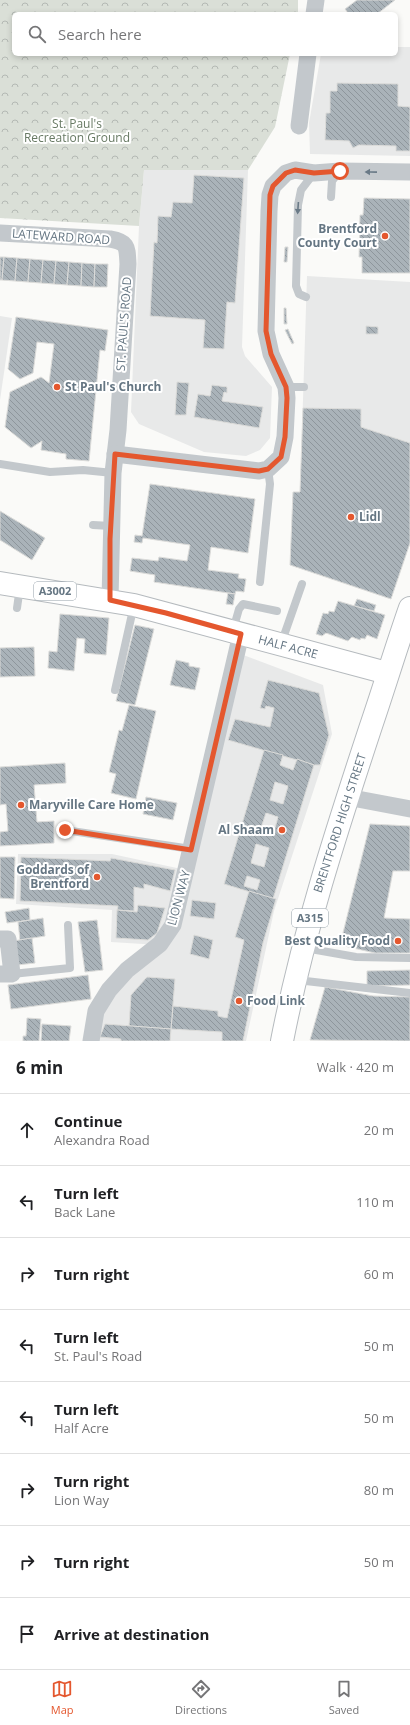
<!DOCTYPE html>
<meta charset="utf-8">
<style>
:root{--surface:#fff;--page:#f2f2f2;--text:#202124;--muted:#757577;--line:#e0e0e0;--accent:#e4572e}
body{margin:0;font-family:"Open Sans",sans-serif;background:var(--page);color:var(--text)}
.stop{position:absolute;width:12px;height:12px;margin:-9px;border:3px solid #e4572e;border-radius:50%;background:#fff}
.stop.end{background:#e4572e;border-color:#fff;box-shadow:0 1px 4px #0008}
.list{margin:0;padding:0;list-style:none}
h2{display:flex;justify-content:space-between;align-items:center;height:52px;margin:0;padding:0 16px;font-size:17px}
h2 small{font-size:13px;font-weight:400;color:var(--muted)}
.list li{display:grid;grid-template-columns:26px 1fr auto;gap:12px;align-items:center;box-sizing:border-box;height:72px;padding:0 16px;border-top:1px solid var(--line)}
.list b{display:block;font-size:15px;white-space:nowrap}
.list p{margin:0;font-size:13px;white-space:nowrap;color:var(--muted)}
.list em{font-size:13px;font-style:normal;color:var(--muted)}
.icon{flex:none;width:22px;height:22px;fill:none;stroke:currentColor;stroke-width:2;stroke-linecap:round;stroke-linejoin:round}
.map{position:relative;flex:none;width:410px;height:1041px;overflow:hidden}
.search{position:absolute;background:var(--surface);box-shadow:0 2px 6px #0003;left:12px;right:12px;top:12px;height:44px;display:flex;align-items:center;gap:10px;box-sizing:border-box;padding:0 14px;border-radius:6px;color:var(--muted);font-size:15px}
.sheet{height:628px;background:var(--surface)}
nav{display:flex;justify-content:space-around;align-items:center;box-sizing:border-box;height:56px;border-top:1px solid var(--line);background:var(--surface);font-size:11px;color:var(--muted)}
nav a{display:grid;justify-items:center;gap:2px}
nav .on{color:var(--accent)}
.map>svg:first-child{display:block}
</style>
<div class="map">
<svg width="410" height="1041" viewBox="0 0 410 1041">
<defs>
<pattern id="park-crowns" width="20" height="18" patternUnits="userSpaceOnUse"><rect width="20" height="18" fill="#dadfd7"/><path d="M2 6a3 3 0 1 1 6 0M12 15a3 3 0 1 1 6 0" fill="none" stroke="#b4b9b4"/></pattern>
<pattern id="building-back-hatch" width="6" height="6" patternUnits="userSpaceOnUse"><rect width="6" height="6" fill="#aab3b9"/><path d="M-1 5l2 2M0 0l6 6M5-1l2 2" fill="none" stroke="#8e969c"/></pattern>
</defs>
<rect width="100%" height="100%" fill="#fafaf8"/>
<g fill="#e8e9e9">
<path d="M396 47H410V156L310 154 309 123 321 54H396Z"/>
<path d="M144 170H248L242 347 245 356 272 387 270 438 260 450 246 456 204 452 139 424 131 412 139 226Z"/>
<path d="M307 276 410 282V543L391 599 291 565 293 492H300Z"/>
<path d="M0 316 12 318 0 400Z"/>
<path d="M238 653 323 685 332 734 274 911 246 1041H91L96 1011 159 945 111 942 112 910 16 904 18 854H112L186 870Z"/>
</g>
<path fill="url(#park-crowns)" d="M0 0H298V14H14V54H290L275 127 248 170H144L139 226 0 218Z"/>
<g fill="url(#building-back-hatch)" stroke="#dcdcda" fill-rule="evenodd">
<path d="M357 0H395L377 14H349L345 9Z"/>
<path d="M337 83 398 84V106L410 107V151H396V146L359 145 353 148 349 141 325 140 326 113H330V91H337Z"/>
<path d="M194 175 244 178 235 303 227 302 224 349 203 348 205 320 150 316 154 242 157 243 158 216 171 217 173 202 192 203Z"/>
<path d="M364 198 410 199V273H362V257H359L360 215H363Z"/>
<path d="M285 247H288L287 262H284Z"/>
<path d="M0 257H4L2 280H0Z"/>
<path d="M4 257 17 258 15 281 2 280Z"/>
<path d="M17 258 30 259 28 282 15 281Z"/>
<path d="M30 259 43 260 41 283 28 282Z"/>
<path d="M43 260 56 261 54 284 41 283Z"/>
<path d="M56 261 69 262 67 285 54 284Z"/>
<path d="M69 262 82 263 81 286 67 285Z"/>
<path d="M82 263 95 264 94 287 81 286Z"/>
<path d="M95 264H108L107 287H94Z"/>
<path d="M284 308H286L287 324H284Z"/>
<path d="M16 317 108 330 105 351 100 350 89 461 66 459V454L41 450 42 441 31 448 5 427 10 392 41 377 49 383 54 344 37 342 33 373 20 379 8 369Z"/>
<path d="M366 326 378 327V334H366Z"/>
<path d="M288 329 294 343 292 344 285 330Z"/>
<path d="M177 382 189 383 186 415H175Z"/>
<path d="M212 385 227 387V393L224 392 222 401 263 407 259 428 194 417 198 394 210 396Z"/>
<path d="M303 408 361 409V427L410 443V543L391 599 290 565 293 492H300Z"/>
<path d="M150 484 255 499 248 553 211 547 208 570 239 574 238 578 246 579 244 592 236 591 235 594 154 582 155 575 130 571 132 558 158 561 159 557 187 561 190 545 143 538 142 543 134 542 135 535 142 536Z"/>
<path d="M0 511 45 538 32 560 0 540Z"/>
<path d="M228 593 235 594 233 605 226 604Z"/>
<path d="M357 599 376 605 374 611 354 606Z"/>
<path d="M338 601 385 615 377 639 367 635 365 639 361 638 360 640 352 637 348 641 326 633 322 636 316 634 323 613 328 614 329 611 334 612Z"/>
<path d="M60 614 109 618 106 655 84 653 85 639 77 638 74 671 48 668 49 651 57 652Z"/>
<path d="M135 625 154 629 135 705 116 701Z"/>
<path d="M34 647 35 676 0 677V648Z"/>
<path d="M176 660 189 663V666L200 668 195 690 170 685Z"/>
<path d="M268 680 319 693 329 735 320 765H314L228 740 235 719 270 727 274 708 266 706 265 709 260 708Z"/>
<path d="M129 705 156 711 136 799 111 793 116 774 109 772 119 730 122 731Z"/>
<path d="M264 750 283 755 280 765 293 770 297 759 314 765 273 899 224 884ZM275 782 288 786 283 804 270 800ZM266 813 278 817 273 835 260 831ZM256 844 269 848 264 867 251 863ZM247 876 260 880 257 890 244 886Z"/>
<path d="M65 763 66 783 34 785 37 822 54 821V843L0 846V832L8 831 6 804 0 805V767Z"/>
<path d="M146 797 177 803 173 820 143 814Z"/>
<path d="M370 824 410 826V871H393L384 918 410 919V953H375L340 945Z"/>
<path d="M0 857H15L14 899 0 898Z"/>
<path d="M21 857 110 861 111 858 175 870 170 891 144 884V889L134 887V911L117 910 118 906 20 901Z"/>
<path d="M249 891 276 899 263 943 243 1041H222V1032L171 1029 173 1006 218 1011V1016L227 1018 244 940 235 937Z"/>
<path d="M192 900 216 903 214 919 190 916Z"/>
<path d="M138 905 165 908 157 933 148 940 116 938 117 910 137 912Z"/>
<path d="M29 908 30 920 7 923 5 912Z"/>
<path d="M43 918 45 936 20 940 18 922Z"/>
<path d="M97 920 103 970 85 972 78 922Z"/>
<path d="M194 935 213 940 209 959 190 954Z"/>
<path d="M32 938 35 963 17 965 13 941Z"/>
<path d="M410 970V985L367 986V971Z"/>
<path d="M88 975 91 999 11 1009 8 985Z"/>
<path d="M147 977 175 979 171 1029 129 1026 131 995Z"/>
<path d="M325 987 373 996 410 997V1041L310 1040Z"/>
<path d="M27 1018 41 1019 39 1041H23V1036H26Z"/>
<path d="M42 1024 71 1026 69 1041H41Z"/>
<path d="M105 1024 171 1029 170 1041H121V1039L100 1037Z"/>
</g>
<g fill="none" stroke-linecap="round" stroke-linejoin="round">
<g stroke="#b5babe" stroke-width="24">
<g id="primary">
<path d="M0 583 134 605 387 673"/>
<path d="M282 1041C303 934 336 832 370 729 384 688 396 648 410 608"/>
</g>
</g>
<g stroke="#c3c8cc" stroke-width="8">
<path d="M331 197 332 181 338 173"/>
<path d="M306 297 299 294 296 286 298 205 301 190 314 173"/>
<path d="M286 387H304"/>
<path d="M0 464 50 472 83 470 113 473"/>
<path d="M93 525 111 526"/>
<path d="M260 582 270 484 268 469"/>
<path d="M17 608 20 587"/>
<path d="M233 630 239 609 243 604 277 611"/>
<path d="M281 644 302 584"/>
<path d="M115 690 134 605"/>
<path d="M65 830 191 849"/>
<path d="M305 948 356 957 410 958"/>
<path d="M12 974 70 968 68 925"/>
<path d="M297 980 410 993"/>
</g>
<g stroke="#c3c8cc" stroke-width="17">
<path d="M314 14 316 0"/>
<path d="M299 126 308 54"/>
<path d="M0 233 110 239C128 242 127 247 128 264L118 430 113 473 110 600"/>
<path d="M115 454 259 471 268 469 281 457 285 437 287 398 286 387 271 354 266 331 269 211 270 195 273 186 286 173 295 170 314 173 340 171 410 172"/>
<path d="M347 797 410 809"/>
<path d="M0 939H8L12 974H0"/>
<path d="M91 1041 96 1011 109 990 127 970 160 944 173 925 241 634"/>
</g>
<use href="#primary" stroke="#fff" stroke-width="22"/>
</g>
<defs><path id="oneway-solid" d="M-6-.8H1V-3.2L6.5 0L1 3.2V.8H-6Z"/></defs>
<g fill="#6a7a87">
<use href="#oneway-solid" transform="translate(371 172) rotate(-179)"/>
<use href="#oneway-solid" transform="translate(298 208) rotate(94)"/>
</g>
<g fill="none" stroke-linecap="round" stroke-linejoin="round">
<path stroke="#e4572e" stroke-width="5" d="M65 830 191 850 241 634 166 613 110 600V539L115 454 259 471 268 469 281 457 285 437 287 398 286 387 271 354 266 331 270 195 273 186 286 173 295 170 314 173 340 171"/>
</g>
<g fill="#e4572e" stroke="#fff" stroke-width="1.5">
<circle cx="385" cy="236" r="4"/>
<circle cx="57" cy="387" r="4"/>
<circle cx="351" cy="517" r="4"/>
<circle cx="21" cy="805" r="4"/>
<circle cx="282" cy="830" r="4"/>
<circle cx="97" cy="877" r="4"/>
<circle cx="398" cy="941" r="4"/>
<circle cx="239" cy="1001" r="4"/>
</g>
<g text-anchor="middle" stroke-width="4" stroke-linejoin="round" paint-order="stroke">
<g fill="#fff" stroke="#939fa8" stroke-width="1">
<rect x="34" y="582" width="42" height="18" rx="3"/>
<rect x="292" y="909" width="36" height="18" rx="3"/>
</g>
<g font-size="11" font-weight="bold" fill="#657683">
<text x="55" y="595">A3002</text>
<text x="310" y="922">A315</text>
</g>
<g font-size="12" fill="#687a64" stroke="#fff">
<text x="77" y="128">St. Paul's<tspan x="77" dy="14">Recreation Ground</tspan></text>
</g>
<g font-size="12" font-weight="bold" fill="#657683" stroke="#fff" text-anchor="end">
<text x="377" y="233">Brentford<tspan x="377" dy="14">County Court</tspan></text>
<text x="65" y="391" text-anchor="start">St Paul's Church</text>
<text x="359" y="521" text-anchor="start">Lidl</text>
<text x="29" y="809" text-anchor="start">Maryville Care Home</text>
<text x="274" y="834">Al Shaam</text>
<text x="89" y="874">Goddards of<tspan x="89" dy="14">Brentford</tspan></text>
<text x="390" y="945">Best Quality Food</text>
<text x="247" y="1005" text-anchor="start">Food Link</text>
</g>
<g font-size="12" fill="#657683" stroke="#fff">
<text transform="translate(61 237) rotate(4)" y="4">LATEWARD ROAD</text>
<text transform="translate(124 324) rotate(-86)" y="4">ST. PAUL'S ROAD</text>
<text transform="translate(288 647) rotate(15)" y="4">HALF ACRE</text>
<text transform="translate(340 823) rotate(-72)" y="4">BRENTFORD HIGH STREET</text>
<text transform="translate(179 898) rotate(-75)" y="4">LION WAY</text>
</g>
</g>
</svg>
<div class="stop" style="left:340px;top:171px"></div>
<div class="stop end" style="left:65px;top:830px"></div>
<div class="search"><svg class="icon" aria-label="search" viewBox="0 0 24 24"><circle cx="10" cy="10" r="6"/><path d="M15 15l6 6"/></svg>Search here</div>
</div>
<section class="sheet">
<h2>6 min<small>Walk · 420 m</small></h2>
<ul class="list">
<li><svg class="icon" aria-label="ahead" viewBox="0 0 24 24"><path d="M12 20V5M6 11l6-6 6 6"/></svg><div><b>Continue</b><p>Alexandra Road</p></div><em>20 m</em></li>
<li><svg class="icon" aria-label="left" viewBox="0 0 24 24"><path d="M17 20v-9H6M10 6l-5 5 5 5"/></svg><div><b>Turn left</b><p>Back Lane</p></div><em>110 m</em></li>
<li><svg class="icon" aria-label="right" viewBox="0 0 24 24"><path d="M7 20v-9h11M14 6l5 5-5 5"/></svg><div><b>Turn right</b></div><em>60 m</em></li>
<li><svg class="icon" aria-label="left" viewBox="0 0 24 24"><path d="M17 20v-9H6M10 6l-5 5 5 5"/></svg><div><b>Turn left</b><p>St. Paul's Road</p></div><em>50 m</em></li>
<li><svg class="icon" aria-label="left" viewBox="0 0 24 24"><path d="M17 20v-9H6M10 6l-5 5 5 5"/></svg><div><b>Turn left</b><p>Half Acre</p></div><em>50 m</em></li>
<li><svg class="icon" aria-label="right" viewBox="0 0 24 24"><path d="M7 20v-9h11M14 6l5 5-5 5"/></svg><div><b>Turn right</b><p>Lion Way</p></div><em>80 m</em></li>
<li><svg class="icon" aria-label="right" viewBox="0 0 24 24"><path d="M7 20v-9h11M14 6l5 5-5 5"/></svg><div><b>Turn right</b></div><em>50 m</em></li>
<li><svg class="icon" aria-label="arrive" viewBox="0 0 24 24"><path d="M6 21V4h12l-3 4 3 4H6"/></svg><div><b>Arrive at destination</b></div></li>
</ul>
</section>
<nav>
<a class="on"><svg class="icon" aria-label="map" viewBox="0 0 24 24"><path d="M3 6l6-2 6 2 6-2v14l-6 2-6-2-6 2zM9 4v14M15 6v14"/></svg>Map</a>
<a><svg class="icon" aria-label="directions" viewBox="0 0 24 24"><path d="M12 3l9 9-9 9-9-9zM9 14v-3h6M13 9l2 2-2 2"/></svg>Directions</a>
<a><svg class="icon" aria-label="saved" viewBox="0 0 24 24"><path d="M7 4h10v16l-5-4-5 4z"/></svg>Saved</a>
</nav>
